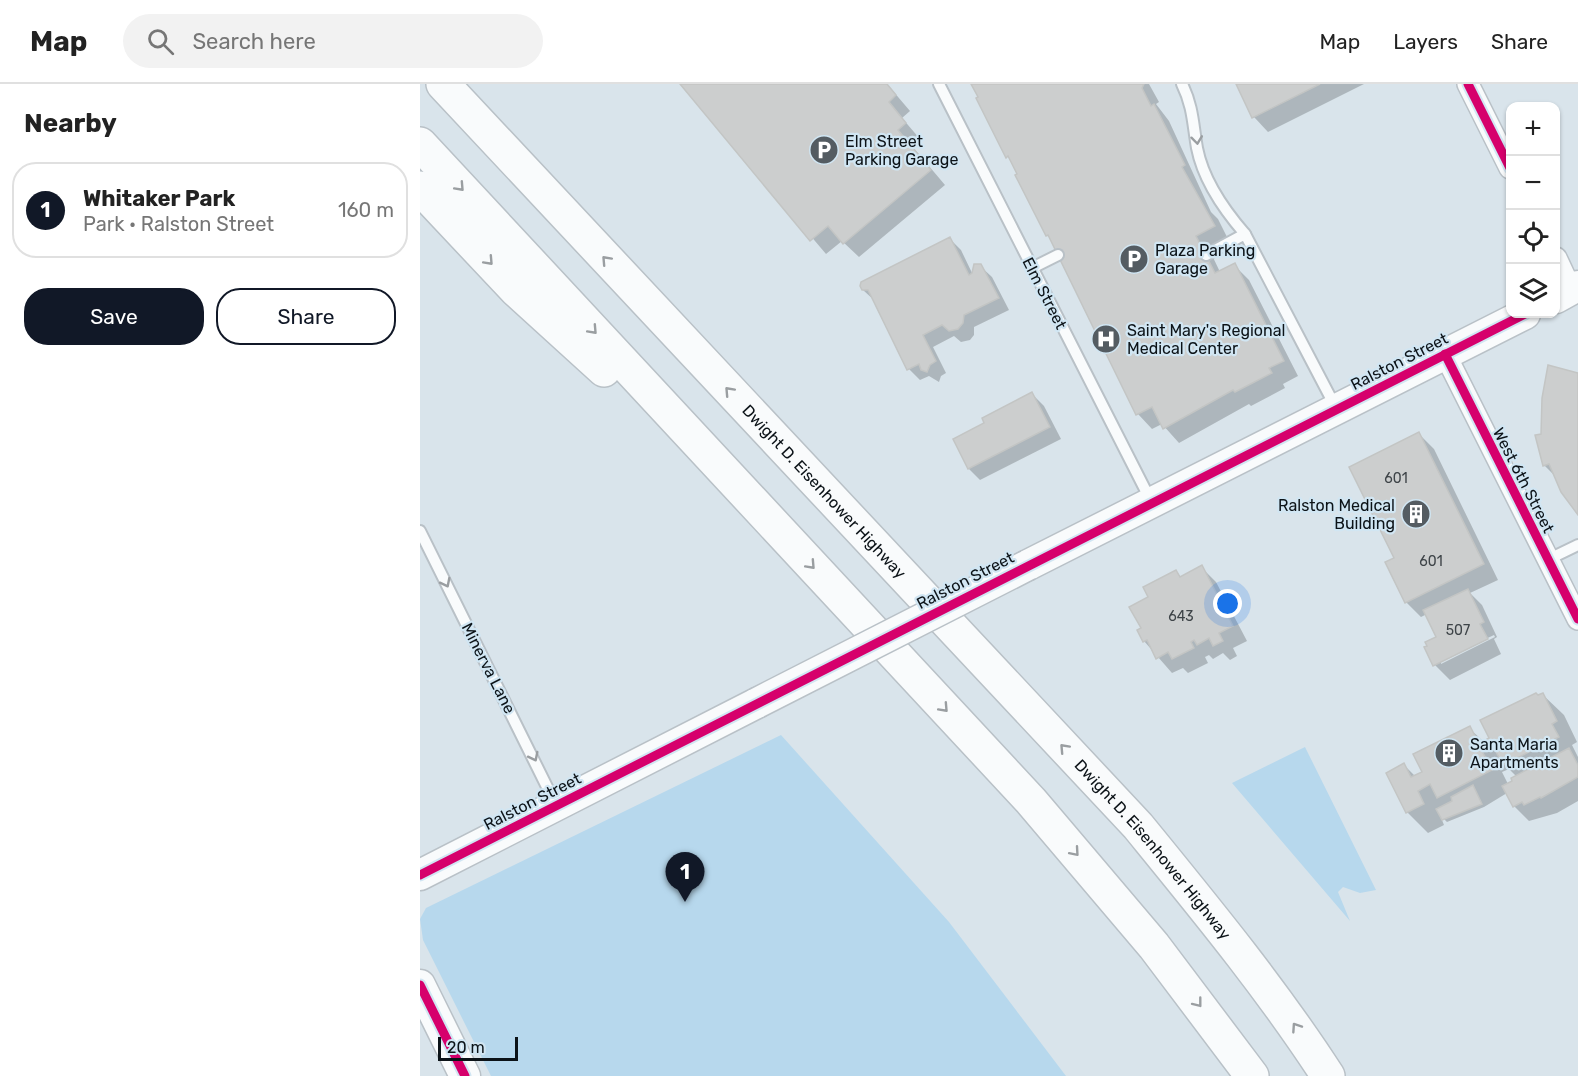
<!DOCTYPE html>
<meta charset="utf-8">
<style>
:root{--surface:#fff;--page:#f2f2f2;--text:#222;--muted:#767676;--line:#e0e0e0;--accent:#111827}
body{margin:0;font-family:Rubik,sans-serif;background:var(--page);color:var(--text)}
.controls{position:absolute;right:18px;top:18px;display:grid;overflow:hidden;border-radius:12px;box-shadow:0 2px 4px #0004}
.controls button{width:54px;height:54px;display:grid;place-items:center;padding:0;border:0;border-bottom:2px solid var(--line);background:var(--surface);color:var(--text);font:30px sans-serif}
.scale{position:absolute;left:18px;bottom:15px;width:80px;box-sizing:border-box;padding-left:6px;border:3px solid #0c1318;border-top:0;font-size:16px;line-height:21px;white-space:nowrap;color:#0c1318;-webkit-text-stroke:4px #d1e6f3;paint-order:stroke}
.you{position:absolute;left:808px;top:520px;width:21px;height:21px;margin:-15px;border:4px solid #fff;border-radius:50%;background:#1a73e8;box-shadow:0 0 0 9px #1a73e833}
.badge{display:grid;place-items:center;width:39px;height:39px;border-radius:50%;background:var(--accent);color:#fff;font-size:20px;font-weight:700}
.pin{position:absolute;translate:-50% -50px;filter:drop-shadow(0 2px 3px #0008)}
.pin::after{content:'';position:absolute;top:32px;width:21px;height:18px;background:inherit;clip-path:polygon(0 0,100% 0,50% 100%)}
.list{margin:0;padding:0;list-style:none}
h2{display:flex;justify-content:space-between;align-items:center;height:78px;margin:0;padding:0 24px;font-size:26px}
h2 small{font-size:20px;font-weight:400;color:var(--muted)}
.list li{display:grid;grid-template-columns:39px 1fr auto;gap:18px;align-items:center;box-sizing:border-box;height:96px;margin:0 12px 12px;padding:0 12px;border:2px solid var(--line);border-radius:24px}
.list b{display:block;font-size:22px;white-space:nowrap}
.list p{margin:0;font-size:20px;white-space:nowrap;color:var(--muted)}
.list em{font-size:20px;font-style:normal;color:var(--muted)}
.actions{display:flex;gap:12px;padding:18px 24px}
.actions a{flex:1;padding:14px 0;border:2px solid var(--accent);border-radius:24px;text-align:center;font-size:21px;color:var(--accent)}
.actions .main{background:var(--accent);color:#fff}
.icon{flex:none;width:33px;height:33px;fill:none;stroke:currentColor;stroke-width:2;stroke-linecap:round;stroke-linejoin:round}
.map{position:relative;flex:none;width:1158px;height:992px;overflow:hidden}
header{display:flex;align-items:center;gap:36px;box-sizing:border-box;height:84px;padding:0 30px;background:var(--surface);border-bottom:2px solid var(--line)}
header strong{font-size:28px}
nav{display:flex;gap:33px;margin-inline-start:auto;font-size:21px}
.search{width:420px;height:54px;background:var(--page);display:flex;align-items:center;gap:15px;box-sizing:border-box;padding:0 21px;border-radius:33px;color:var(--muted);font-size:22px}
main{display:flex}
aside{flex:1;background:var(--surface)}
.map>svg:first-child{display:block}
</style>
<header>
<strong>Map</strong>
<div class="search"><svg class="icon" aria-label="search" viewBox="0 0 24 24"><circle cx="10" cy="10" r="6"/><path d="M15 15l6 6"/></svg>Search here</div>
<nav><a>Map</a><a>Layers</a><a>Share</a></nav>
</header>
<main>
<aside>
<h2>Nearby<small></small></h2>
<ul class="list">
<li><span class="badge">1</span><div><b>Whitaker Park</b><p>Park · Ralston Street</p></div><em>160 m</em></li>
</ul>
<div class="actions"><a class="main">Save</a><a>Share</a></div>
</aside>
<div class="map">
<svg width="1158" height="992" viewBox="0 0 1158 992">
<rect width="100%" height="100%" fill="#d9e4eb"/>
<g fill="#b7d8ed">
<path d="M361 651 529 838 646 992H71L3 856 0 835 6 824Z"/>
<path d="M885 663 956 806 940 809 923 803 918 808 930 837 812 699Z"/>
</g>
<g fill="#0003" fill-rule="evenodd">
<path d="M262 0H467L490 27 482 34 500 55 492 62 525 101 439 173 422 157 406 170Z"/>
<path d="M552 0H729L739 18 736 20 749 37 791 128 798 135 809 157 790 167 800 188 814 181 829 196 878 292 863 300 865 304 831 322 829 320 759 359 742 340 732 345 718 330Z"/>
<path d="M818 0H944L848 48 834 33Z"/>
<path d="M530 155 541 166 553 191 560 182 572 193 589 226 554 243V251L550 256 541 258 534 252 513 263 526 289 521 292 519 298 509 292 500 296 489 285 455 217 443 206Z"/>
<path d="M1158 291V428L1138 395 1124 381 1122 351Z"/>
<path d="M612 310 624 322 641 355 560 396 549 385 566 340Z"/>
<path d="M999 350 1014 365 1078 496 1050 509 1062 521 1077 553 1074 555 1081 570 1030 596 1015 581 1018 554 1007 530 1001 533 986 518 976 475ZM1074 551 1075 553 1021 580V576Z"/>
<path d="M781 483 796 498 827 557 813 564 817 572 810 576 803 569 793 575 789 571 785 573 788 579 768 589 763 584 752 589 724 557 723 545 730 514 756 488 761 493Z"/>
<path d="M1123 611 1144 631 1157 658 1152 661 1158 673V717L1137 729 1109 737 1094 722 1087 709 1064 723 1027 738 1020 731 1024 741 1008 749 987 728 984 681 996 693 1004 689 1049 644 1064 658ZM1089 685 1097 693 1088 700 1082 688Z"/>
</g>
<g fill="#cccece" stroke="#c3c5c4" stroke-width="1.5">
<path d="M260 0H467L476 11 469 18 486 39 478 46 511 86 423 160 408 142 390 157Z"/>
<path d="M551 0H724L722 4 731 22 734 20 765 81 762 83 795 142 776 152 795 189 815 179 864 277 849 284 852 289 815 308 813 306 743 345 732 323 716 331 628 151 626 152 595 91 597 90 588 72 586 74 556 14 558 13Z"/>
<path d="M816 0H900L832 34Z"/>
<path d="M530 153 549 191 552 189 554 180H561L579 214 544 231 543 239 538 245 529 247 522 241 503 251 516 277 510 281 507 288 501 286 499 280 487 286 448 206H442L440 202 441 198Z"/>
<path d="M1128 281 1158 289V431L1141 408 1129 380 1123 382 1115 351 1121 350 1122 314Z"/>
<path d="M612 308 630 343 548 385 533 355 564 339 562 334Z"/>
<path d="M999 348 1064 480 985 519 965 478 974 474 929 383Z"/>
<path d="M782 481 813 542 799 549 803 557 793 562 789 554 777 561 774 556 771 558 774 564 752 575 748 568 736 575 727 556 723 558 717 546 721 544 709 523 728 513 723 503 756 486 760 493Z"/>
<path d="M1048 505 1064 538 1060 540 1068 555 1013 582 1004 563 1007 562 1005 558 1016 553 1003 526Z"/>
<path d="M1116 609 1118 611 1123 609 1137 637 1132 640 1139 653 1083 681 1073 662 1062 667 1072 686 1017 714 1010 700 998 707 1004 720 986 729 966 689 984 679 991 693 1002 688 993 670 1050 642 1059 660 1069 654 1060 636Z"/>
<path d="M1149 664 1158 681V693L1121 714 1120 713 1104 721 1102 718 1093 723 1082 702 1092 697 1091 694Z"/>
<path d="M1053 701 1062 720 1022 736 1016 725 1032 717 1031 713Z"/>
</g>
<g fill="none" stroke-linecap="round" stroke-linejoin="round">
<g stroke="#b9c1c7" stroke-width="14">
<g id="lane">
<path d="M519 0 731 417"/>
<path d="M762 0C773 22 773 41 777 64 783 95 805 127 825 150"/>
<path d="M786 171 825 150 915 322"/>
<path d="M612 184 638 171"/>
<path d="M0 447 136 721"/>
<path d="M1127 476 1158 461"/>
</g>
</g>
<g stroke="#b9c1c7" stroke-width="24">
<g id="street">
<path d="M1048 0 1090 84"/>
<path d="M1136 174 1151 206"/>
<path d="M1025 270 1158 535"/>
</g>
</g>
<g stroke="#b9c1c7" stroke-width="33">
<g id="secondary">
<path d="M1136 214 1158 202"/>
<path d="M608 481 1105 230"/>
<path d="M0 791 337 619"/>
<path d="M0 901 45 992"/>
</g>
</g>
<g stroke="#b9c1c7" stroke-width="36">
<g id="highway">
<path id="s1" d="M23 0 718 742C784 823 851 904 908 992"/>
<path d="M0 60 611 717 734 862 832 992"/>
<path d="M0 104 96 206 184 286"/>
</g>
</g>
<use href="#lane" stroke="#f9fbfc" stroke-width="10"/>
<use href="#street" stroke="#f9fbfc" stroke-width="21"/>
<use href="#secondary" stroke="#f9fbfc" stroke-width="30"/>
<use href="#highway" stroke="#f9fbfc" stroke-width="33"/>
<g stroke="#b9c1c7" stroke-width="33" stroke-linecap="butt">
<path id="secondary-bridge" d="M337 619 608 481"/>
</g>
<use href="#secondary-bridge" stroke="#f9fbfc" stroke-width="30"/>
<g stroke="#d1e6f3" stroke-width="13">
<g id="cycleway">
<path d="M1048 0 1090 84"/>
<path d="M1025 270 1158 535"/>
<path d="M0 791 1105 230"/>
<path d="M0 901 45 992"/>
</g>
</g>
<use href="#cycleway" stroke="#d6006c" stroke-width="9"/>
</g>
<defs><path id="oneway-chevron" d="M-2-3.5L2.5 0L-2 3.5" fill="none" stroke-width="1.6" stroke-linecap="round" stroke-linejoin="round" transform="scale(1.5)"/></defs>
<g stroke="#9a9ea1">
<use href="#oneway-chevron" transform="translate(777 56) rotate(83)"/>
<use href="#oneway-chevron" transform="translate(40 103) rotate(47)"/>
<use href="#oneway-chevron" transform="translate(186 176) rotate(-133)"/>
<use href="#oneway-chevron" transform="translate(69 177) rotate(47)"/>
<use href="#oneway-chevron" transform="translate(173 246) rotate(47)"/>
<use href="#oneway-chevron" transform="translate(309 307) rotate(-133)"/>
<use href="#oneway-chevron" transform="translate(391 481) rotate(47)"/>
<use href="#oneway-chevron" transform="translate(26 499) rotate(63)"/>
<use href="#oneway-chevron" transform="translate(524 624) rotate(47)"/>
<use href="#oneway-chevron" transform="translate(644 664) rotate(-133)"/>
<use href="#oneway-chevron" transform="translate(114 673) rotate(63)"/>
<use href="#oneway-chevron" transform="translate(655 768) rotate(49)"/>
<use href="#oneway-chevron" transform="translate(778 919) rotate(52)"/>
<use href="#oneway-chevron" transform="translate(876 943) rotate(-124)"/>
</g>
<defs>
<g id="parking-disc" transform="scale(1.5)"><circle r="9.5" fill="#545c62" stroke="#d1e6f3"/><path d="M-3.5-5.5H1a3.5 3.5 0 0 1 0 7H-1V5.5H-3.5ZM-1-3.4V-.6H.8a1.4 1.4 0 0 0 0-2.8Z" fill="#fff"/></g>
<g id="hospital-disc" transform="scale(1.5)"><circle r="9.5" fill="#545c62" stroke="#d1e6f3"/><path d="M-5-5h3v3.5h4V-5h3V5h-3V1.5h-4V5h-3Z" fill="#fff"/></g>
<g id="building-disc" transform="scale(1.5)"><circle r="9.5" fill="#545c62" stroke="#d1e6f3"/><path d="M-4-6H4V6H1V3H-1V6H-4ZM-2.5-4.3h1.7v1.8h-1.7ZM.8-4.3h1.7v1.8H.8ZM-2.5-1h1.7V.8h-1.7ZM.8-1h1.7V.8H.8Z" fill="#fff"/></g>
</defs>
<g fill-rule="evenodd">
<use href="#parking-disc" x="404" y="66"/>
<use href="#parking-disc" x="714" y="175"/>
<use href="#hospital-disc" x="686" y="255"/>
<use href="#building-disc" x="996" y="430"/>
<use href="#building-disc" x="1029" y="669"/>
</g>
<g text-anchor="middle" stroke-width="4.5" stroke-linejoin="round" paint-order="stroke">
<g font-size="14" fill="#3e4448">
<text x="976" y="399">601</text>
<text x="1011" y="482">601</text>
<text x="761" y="537">643</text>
<text x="1038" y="551">507</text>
</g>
<g font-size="16" fill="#0c1318" stroke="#d1e6f3" text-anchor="start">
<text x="425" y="63">Elm Street<tspan x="425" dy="18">Parking Garage</tspan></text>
<text x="735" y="172">Plaza Parking<tspan x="735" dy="18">Garage</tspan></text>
<text x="707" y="252">Saint Mary's Regional<tspan x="707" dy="18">Medical Center</tspan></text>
<text x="975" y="427" text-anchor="end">Ralston Medical<tspan x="975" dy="18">Building</tspan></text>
<text x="1050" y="666">Santa Maria<tspan x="1050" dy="18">Apartments</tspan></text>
</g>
<g font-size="16" fill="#0c1318" stroke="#d1e6f3">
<text transform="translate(625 209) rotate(63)" y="6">Elm Street</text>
<text transform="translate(979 277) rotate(-27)" y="6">Ralston Street</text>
<text transform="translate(1104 396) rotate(63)" y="6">West 6th Street</text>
<text dy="6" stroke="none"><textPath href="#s1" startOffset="558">Dwight D. Eisenhower Highway</textPath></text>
<text transform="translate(545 496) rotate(-27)" y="6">Ralston Street</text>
<text transform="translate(69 584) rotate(63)" y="6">Minerva Lane</text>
<text transform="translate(112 717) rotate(-27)" y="6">Ralston Street</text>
<text dy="6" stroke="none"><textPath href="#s1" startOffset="1044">Dwight D. Eisenhower Highway</textPath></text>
</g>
</g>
</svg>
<div class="controls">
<button>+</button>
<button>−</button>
<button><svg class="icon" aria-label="locate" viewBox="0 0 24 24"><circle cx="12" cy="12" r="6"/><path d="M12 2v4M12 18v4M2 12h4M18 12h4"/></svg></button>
<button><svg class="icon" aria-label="layers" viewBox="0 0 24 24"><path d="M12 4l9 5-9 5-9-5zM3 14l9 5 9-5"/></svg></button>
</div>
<div class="scale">20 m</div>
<div class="you"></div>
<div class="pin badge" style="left:265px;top:818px">1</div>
</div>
</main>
